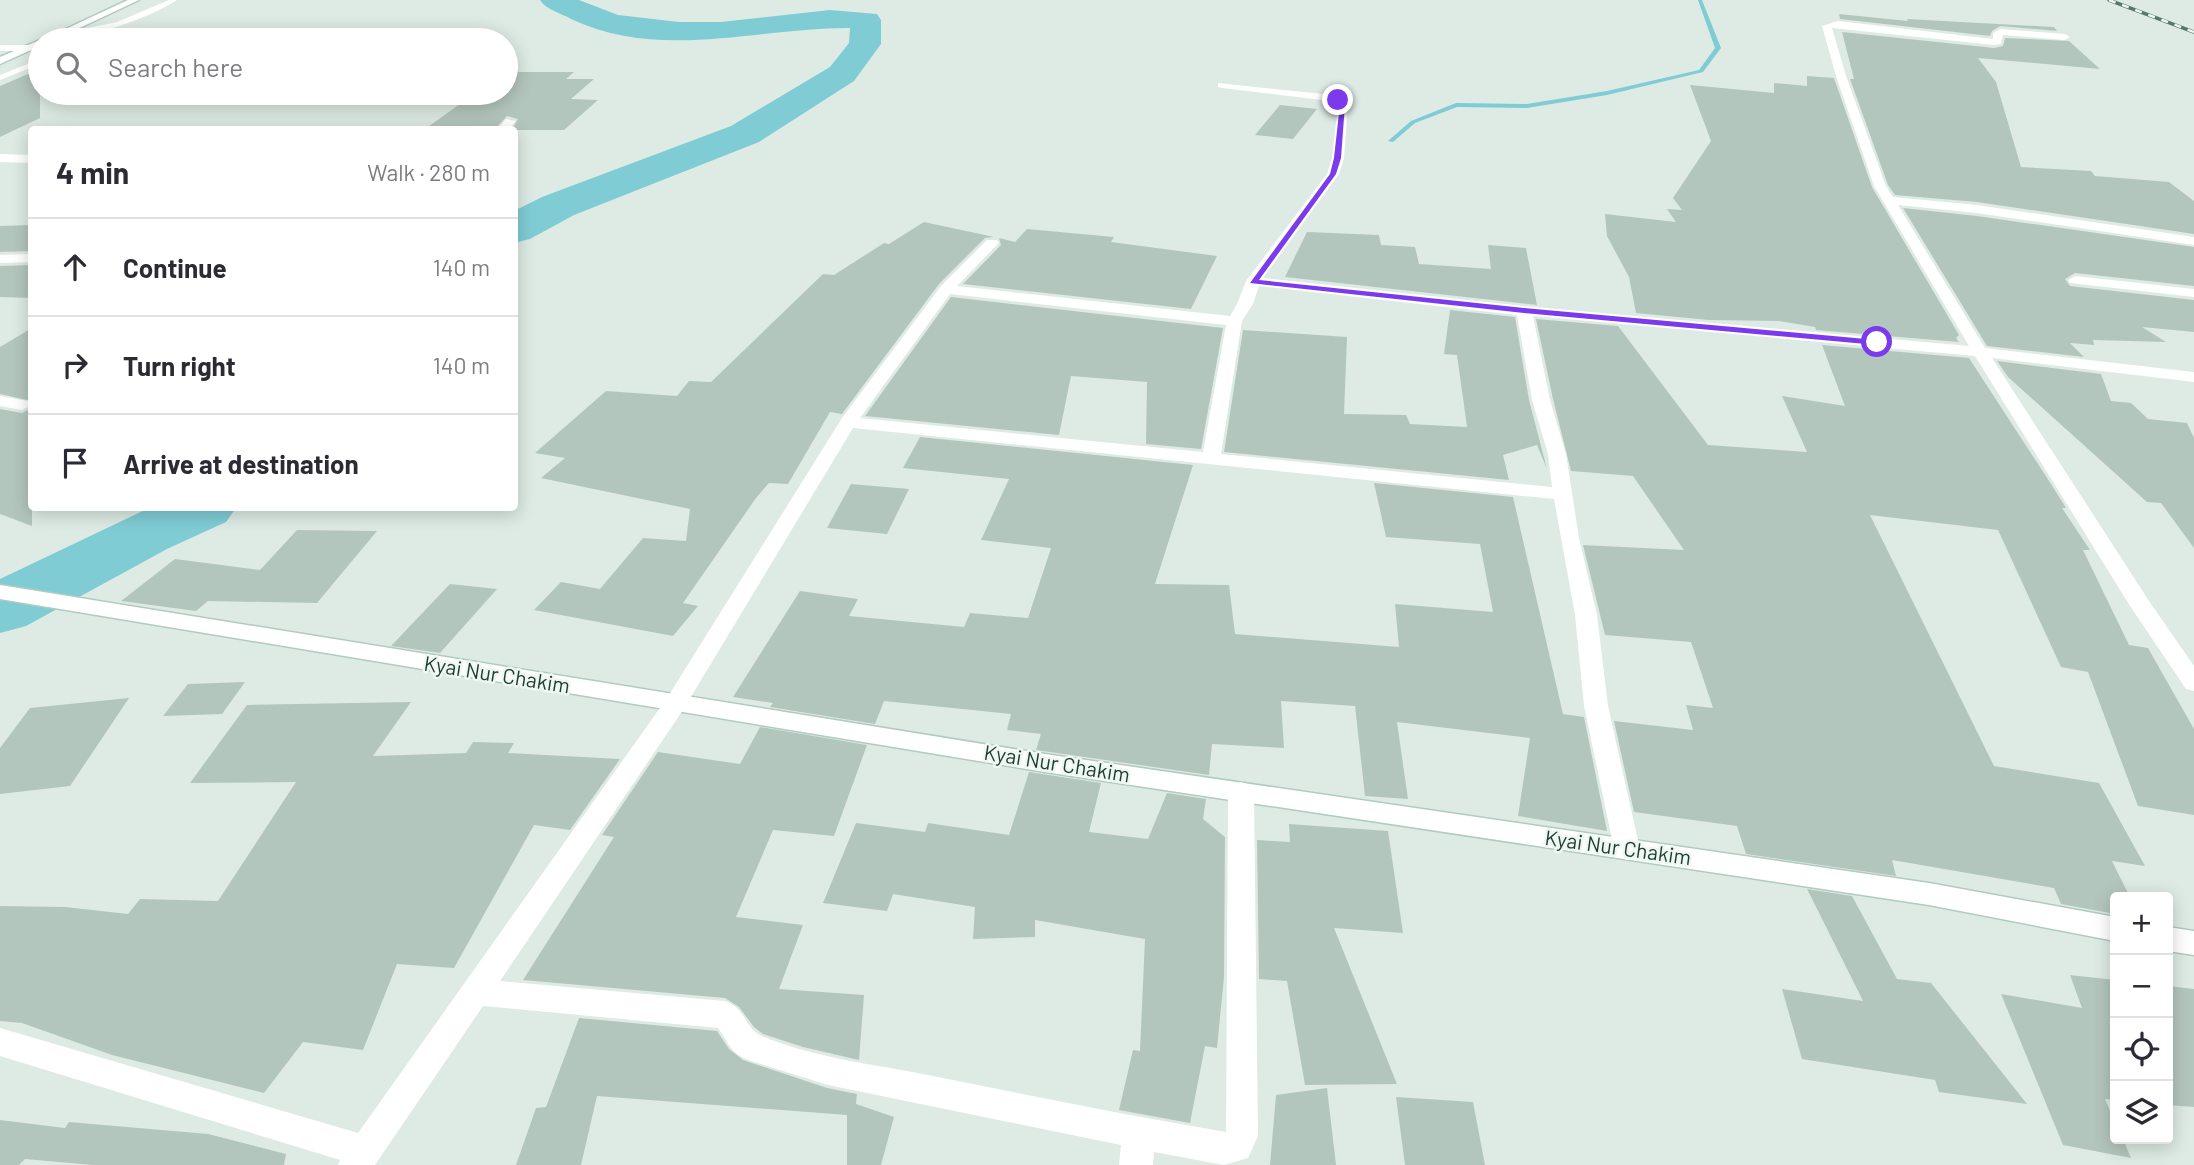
<!DOCTYPE html>
<meta charset="utf-8">
<style>
:root{--surface:#fff;--page:#f2f2f3;--text:#2b2b33;--muted:#7c7c81;--line:#e1e1e2}
body{margin:0;font-family:Barlow,sans-serif;background:var(--page);color:var(--text)}
.controls{position:absolute;right:21px;bottom:21px;display:grid;overflow:hidden;border-radius:7px;box-shadow:0 4px 18px #0003}
.controls button{width:63px;height:63px;display:grid;place-items:center;padding:0;border:0;border-bottom:2px solid var(--line);background:var(--surface);color:var(--text);font:35px sans-serif}
.stop{position:absolute;width:21px;height:21px;margin:-16px;border:5px solid #7c3aed;border-radius:50%;background:#fff}
.stop.end{background:#7c3aed;border-color:#fff;box-shadow:0 2px 7px #0008}
.list{margin:0;padding:0;list-style:none}
h2{display:flex;justify-content:space-between;align-items:center;height:91px;margin:0;padding:0 28px;font-size:30px}
h2 small{font-size:23px;font-weight:400;color:var(--muted)}
.list li{display:grid;grid-template-columns:46px 1fr auto;gap:21px;align-items:center;box-sizing:border-box;height:98px;padding:0 28px;border-top:2px solid var(--line)}
.list b{display:block;font-size:26px;white-space:nowrap}
.list em{font-size:23px;font-style:normal;color:var(--muted)}
.icon{flex:none;width:38px;height:38px;fill:none;stroke:currentColor;stroke-width:2;stroke-linecap:round;stroke-linejoin:round}
.map{position:relative;flex:none;width:2194px;height:1165px;overflow:hidden}
.search{position:absolute;background:var(--surface);box-shadow:0 4px 18px #0003;left:28px;top:28px;width:490px;height:77px;display:flex;align-items:center;gap:18px;box-sizing:border-box;padding:0 24px;border-radius:38px;color:var(--muted);font-size:26px}
.panel{position:absolute;background:var(--surface);box-shadow:0 4px 18px #0003;left:28px;top:126px;width:490px;height:385px;border-radius:7px}
.map>svg:first-child{display:block}
</style>
<div class="map">
<svg width="2194" height="1165" viewBox="0 0 2194 1165">
<rect width="100%" height="100%" fill="#ddebe4"/>
<g fill="none" stroke-linecap="round" stroke-linejoin="round">
<path fill="#80ccd5" fill-rule="evenodd" d="M1698 0H1702L1721 48 1703 72 1607 95 1527 108 1457 107 1415 123 1393 142 1388 141 1411 121 1456 103 1527 104 1607 91 1699 70 1715 48Z"/>
<g fill="#80ccd5" fill-rule="evenodd">
<path d="M540 0H579L618 15 679 22H721L830 10 877 14 881 20V44L854 81 759 142 574 215 530 239 514 243V211L542 197 731 126 830 67 849 43 850 28H848C755 28 660 61 571 19 561 13 546 10 540 0Z"/>
<path d="M149 508H236L226 522 167 549 26 626 0 633V579Z"/>
</g>
</g>
<g fill="#b3c6bd">
<path d="M1839 14 1908 21 1907 19 2054 27 2057 31 2000 26 1992 31 1990 36 1840 19Z"/>
<path d="M1842 32 1994 48 2003 46 2005 38 2069 41 2100 69 1978 58 1996 82 2021 167 2091 171 2095 176 2169 182 2194 201V234L1977 202 1895 195 1888 185 1850 79H1854Z"/>
<path d="M40 69V118L0 137V86Z"/>
<path d="M506 72H574L566 79H594L571 99 598 100 564 130H512L518 119 507 116 494 130 428 127 475 93H506Z"/>
<path d="M1807 76 1834 78 1872 187 1959 335 1956 338 1959 342 1816 330 1815 327 1779 321 1709 320 1636 313 1629 277 1607 236 1605 214 1676 222 1667 209 1682 210 1673 198 1711 141 1690 85 1774 93V83L1807 86Z"/>
<path d="M1280 105 1317 109 1293 139 1255 135Z"/>
<path d="M1903 208 1977 216 2194 247V286L2075 273 2065 279 2070 286 2194 300V332L2142 327 2166 342 2093 340 2094 345 2070 343 2084 357 1987 346Z"/>
<path d="M924 222 994 237 985 238 939 284 842 414 830 412 788 484 769 483 756 498 683 603 698 606 673 636 534 610 561 582 600 589 643 538 686 541 690 509 541 478 565 458 535 453 606 391 677 396 689 381 711 382 823 274 834 275 884 243 889 244Z"/>
<path d="M32 225V251L0 252V226Z"/>
<path d="M1027 229 1114 237 1111 242 1217 256 1191 309 963 284 1001 245 999 238 1015 242Z"/>
<path d="M1307 232 1379 235 1381 245 1415 247 1419 264 1491 269 1488 245 1526 248 1537 305 1285 277Z"/>
<path d="M32 265V298L0 297V266Z"/>
<path d="M951 297 1223 328 1201 449 1146 444 1147 382 1071 376 1059 435 865 416Z"/>
<path d="M1450 310 1515 317 1529 400 1547 469 1537 445 1503 455 1509 480 1224 452 1243 330 1347 337 1344 414 1406 415 1410 424 1467 427 1457 355 1444 354Z"/>
<path d="M1536 319 1618 326 1708 445 1807 452 1782 396 1845 406 1822 345 1969 358 2051 484 2066 508H2062L2090 550H2083L2129 645 2148 648 2194 729V815L2138 806 2088 672 2061 667 1998 530 1870 515 1994 766 2099 783 2145 866 2112 861 2130 897H2115V914L2061 904 2054 888 1892 860 1896 876 1746 854 1737 826 1634 812 1614 721 1693 730 1686 705 1713 708 1691 642 1605 635 1583 545 1684 550 1633 476 1571 471 1553 399Z"/>
<path d="M32 328V401L0 394V347Z"/>
<path d="M1997 361 2101 374 2111 401 2131 403 2148 419 2187 423 2194 438V548L2161 503 2147 502 2008 377Z"/>
<path d="M32 408V526L0 514V409L22 413Z"/>
<path d="M920 437 1193 465 1155 584 1229 585 1235 634 1399 647 1395 604 1493 612 1480 544 1386 537 1374 483 1513 497 1563 714 1584 717 1607 831 1518 816 1530 738 1397 722 1408 799 1365 796 1355 706 1281 701 1284 748 1212 744 1209 775 1036 750 1041 734 1007 730 1011 714 884 701 875 724 770 707 773 703 733 697 800 591 858 599 849 616 964 627 970 613 1028 618 1051 548 981 540 1009 479 903 468Z"/>
<path d="M851 484 909 489 887 534 827 528Z"/>
<path d="M297 530 377 531 317 603 208 601 196 611 121 601 175 559 260 570Z"/>
<path d="M450 584 497 589 440 653 391 646Z"/>
<path d="M245 682 222 714 163 716 188 684Z"/>
<path d="M129 698 70 786 0 794V748L30 708Z"/>
<path d="M411 702 373 756 466 753 473 742 514 743 508 753 620 759 570 830 534 825 454 968 397 964 363 1050 303 1042 264 1093 112 1055 22 1023 0 1021V906L65 907 128 914 140 899 218 901 296 782 190 783 247 705Z"/>
<path d="M760 727 867 745 834 836 773 830 736 917 803 925 779 989 864 995 859 1060 803 1047 763 1034 754 1027 739 1007 725 998 523 980 614 837 602 835 658 752 740 764Z"/>
<path d="M1029 772 1101 783 1089 832 1148 839 1167 793 1206 799 1203 819 1225 837 1224 977 1217 1048 1205 1046 1190 1123 1119 1110 1133 1050 1140 1051 1145 939 1035 920V937L973 939 975 907 893 894 887 911 823 903 856 823 925 832 928 823 1009 835Z"/>
<path d="M1289 824 1388 831 1403 933 1334 928 1397 1084 1305 1085 1287 981 1259 979 1257 840 1290 842Z"/>
<path d="M1807 889 1852 896 1897 979 1931 983 2027 1104 1939 1092 1935 1080 1802 1059 1782 989 1863 1001Z"/>
<path d="M2070 975 2115 980V1100L2105 1099 2115 1122V1139H2123L2131 1158 2063 1145 2001 994 2082 1008Z"/>
<path d="M2168 986 2194 989V1107L2168 1105Z"/>
<path d="M579 1018 717 1031 729 1049 743 1060 827 1088 857 1094 856 1104 894 1117 881 1165H847V1115L597 1096 581 1165H516L536 1108 546 1107Z"/>
<path d="M1327 1088 1336 1165H1270L1276 1095Z"/>
<path d="M1396 1097 1473 1102 1485 1165H1405Z"/>
<path d="M0 1120 65 1128 69 1122 208 1134 286 1154 284 1165H93L25 1159 19 1165H0Z"/>
</g>
<g fill="none" stroke-linecap="round" stroke-linejoin="round">
<g stroke="#b0cbc0" stroke-width="3">
<g id="secondary">
<path d="M128 0H139L54 40H42Z"/>
<path d="M40 40V46L0 64V57Z"/>
<path d="M0 585 1045 754 1929 883 2115 917V941L1929 905 1045 772 0 599Z"/>
<path d="M2168 927 2194 931V955L2168 951Z"/>
</g>
</g>
<g fill="#fff" fill-rule="evenodd">
<path d="M169 0H177C156 15 81 44 58 34L117 22Z"/>
<path d="M40 59V64L0 80V75Z"/>
</g>
<g fill="#fff" fill-rule="evenodd">
<path d="M1838 21 1993 39V33L2000 29 2065 34 2070 37 2065 40 2003 35 2001 44 1994 45 1832 28 1846 76 1886 186 1893 197 1977 205 2194 237V245L1977 213 1898 205 1985 348 2194 372V382L1992 358 2149 601 2194 666V691L2186 689 2130 606 1975 356 1533 316 1550 400 1566 454 1579 538 1597 615 1608 706 1640 849 1636 857 1627 860 1618 857 1614 849 1584 706 1575 615 1554 499 853 428 683 710 500 981 725 1001C747 1009 744 1028 762 1036 814 1058 873 1064 928 1075 1027 1095 1126 1115 1226 1132L1228 792 1232 785 1241 782 1250 785 1254 792 1258 1136 1248 1158 1224 1165 1154 1152 1153 1165H1119L1121 1145 828 1085 751 1061C729 1053 730 1044 718 1028L483 1006 375 1165H338L340 1160 0 1056V1028L358 1133 667 698 842 418 941 286 987 240H997L999 243 957 286 1230 316 1237 304 1246 281 1327 174 1332 158 1338 105 1330 101 1222 88 1218 87V83L1333 95 1348 104 1344 158 1339 174 1263 278 1524 306 1969 346 1874 186 1836 76 1822 26ZM1259 286 1517 315 1532 400 1548 454 1552 487 1221 454 1242 321 1253 304ZM950 294 1226 325 1203 452 860 418Z"/>
<path d="M0 45H30L35 48 30 51H0Z"/>
<path d="M506 119 516 121 508 130H496Z"/>
<path d="M354 126 386 127 391 130 348 129Z"/>
<path d="M0 154 32 155V163L0 162Z"/>
<path d="M32 254V262L0 263V255Z"/>
<path d="M2075 276 2194 289V297L2070 283 2068 280Z"/>
<path d="M0 396 28 401 31 405 22 410 0 406Z"/>
</g>
<use href="#secondary" fill="#fff" fill-rule="evenodd"/>
<g stroke="#58786e" stroke-width="3.5">
<path id="rail" d="M2109 0 2194 32"/>
</g>
<use href="#rail" stroke="#eef7f2" stroke-width="2.5" stroke-dasharray="7" stroke-linecap="butt"/>
</g>
<path fill="#7c3aed" d="M1340 99 1345 104 1341 158 1336 174 1259 280 1524 308 1877 340 1881 342 1877 345 1524 313 1250 283 1330 174 1334 158 1340 104 1335 100Z"/>
<g text-anchor="middle" stroke-width="5" stroke-linejoin="round" paint-order="stroke">
<g font-size="21" fill="#1e3b32" stroke="#eef7f2">
<text transform="translate(497 675) rotate(9)" y="7">Kyai Nur Chakim</text>
<text transform="translate(1057 764) rotate(9)" y="7">Kyai Nur Chakim</text>
<text transform="translate(1618 848) rotate(8)" y="7">Kyai Nur Chakim</text>
</g>
</g>
</svg>
<div class="controls">
<button>+</button>
<button>−</button>
<button><svg class="icon" aria-label="locate" viewBox="0 0 24 24"><circle cx="12" cy="12" r="6"/><path d="M12 2v4M12 18v4M2 12h4M18 12h4"/></svg></button>
<button><svg class="icon" aria-label="layers" viewBox="0 0 24 24"><path d="M12 4l9 5-9 5-9-5zM3 14l9 5 9-5"/></svg></button>
</div>
<div class="stop" style="left:1877px;top:342px"></div>
<div class="stop end" style="left:1338px;top:100px"></div>
<div class="search"><svg class="icon" aria-label="search" viewBox="0 0 24 24"><circle cx="10" cy="10" r="6"/><path d="M15 15l6 6"/></svg>Search here</div>
<section class="panel">
<h2>4 min<small>Walk · 280 m</small></h2>
<ul class="list">
<li><svg class="icon" aria-label="ahead" viewBox="0 0 24 24"><path d="M12 20V5M6 11l6-6 6 6"/></svg><div><b>Continue</b></div><em>140 m</em></li>
<li><svg class="icon" aria-label="right" viewBox="0 0 24 24"><path d="M7 20v-9h11M14 6l5 5-5 5"/></svg><div><b>Turn right</b></div><em>140 m</em></li>
<li><svg class="icon" aria-label="arrive" viewBox="0 0 24 24"><path d="M6 21V4h12l-3 4 3 4H6"/></svg><div><b>Arrive at destination</b></div></li>
</ul>
</section>
</div>
